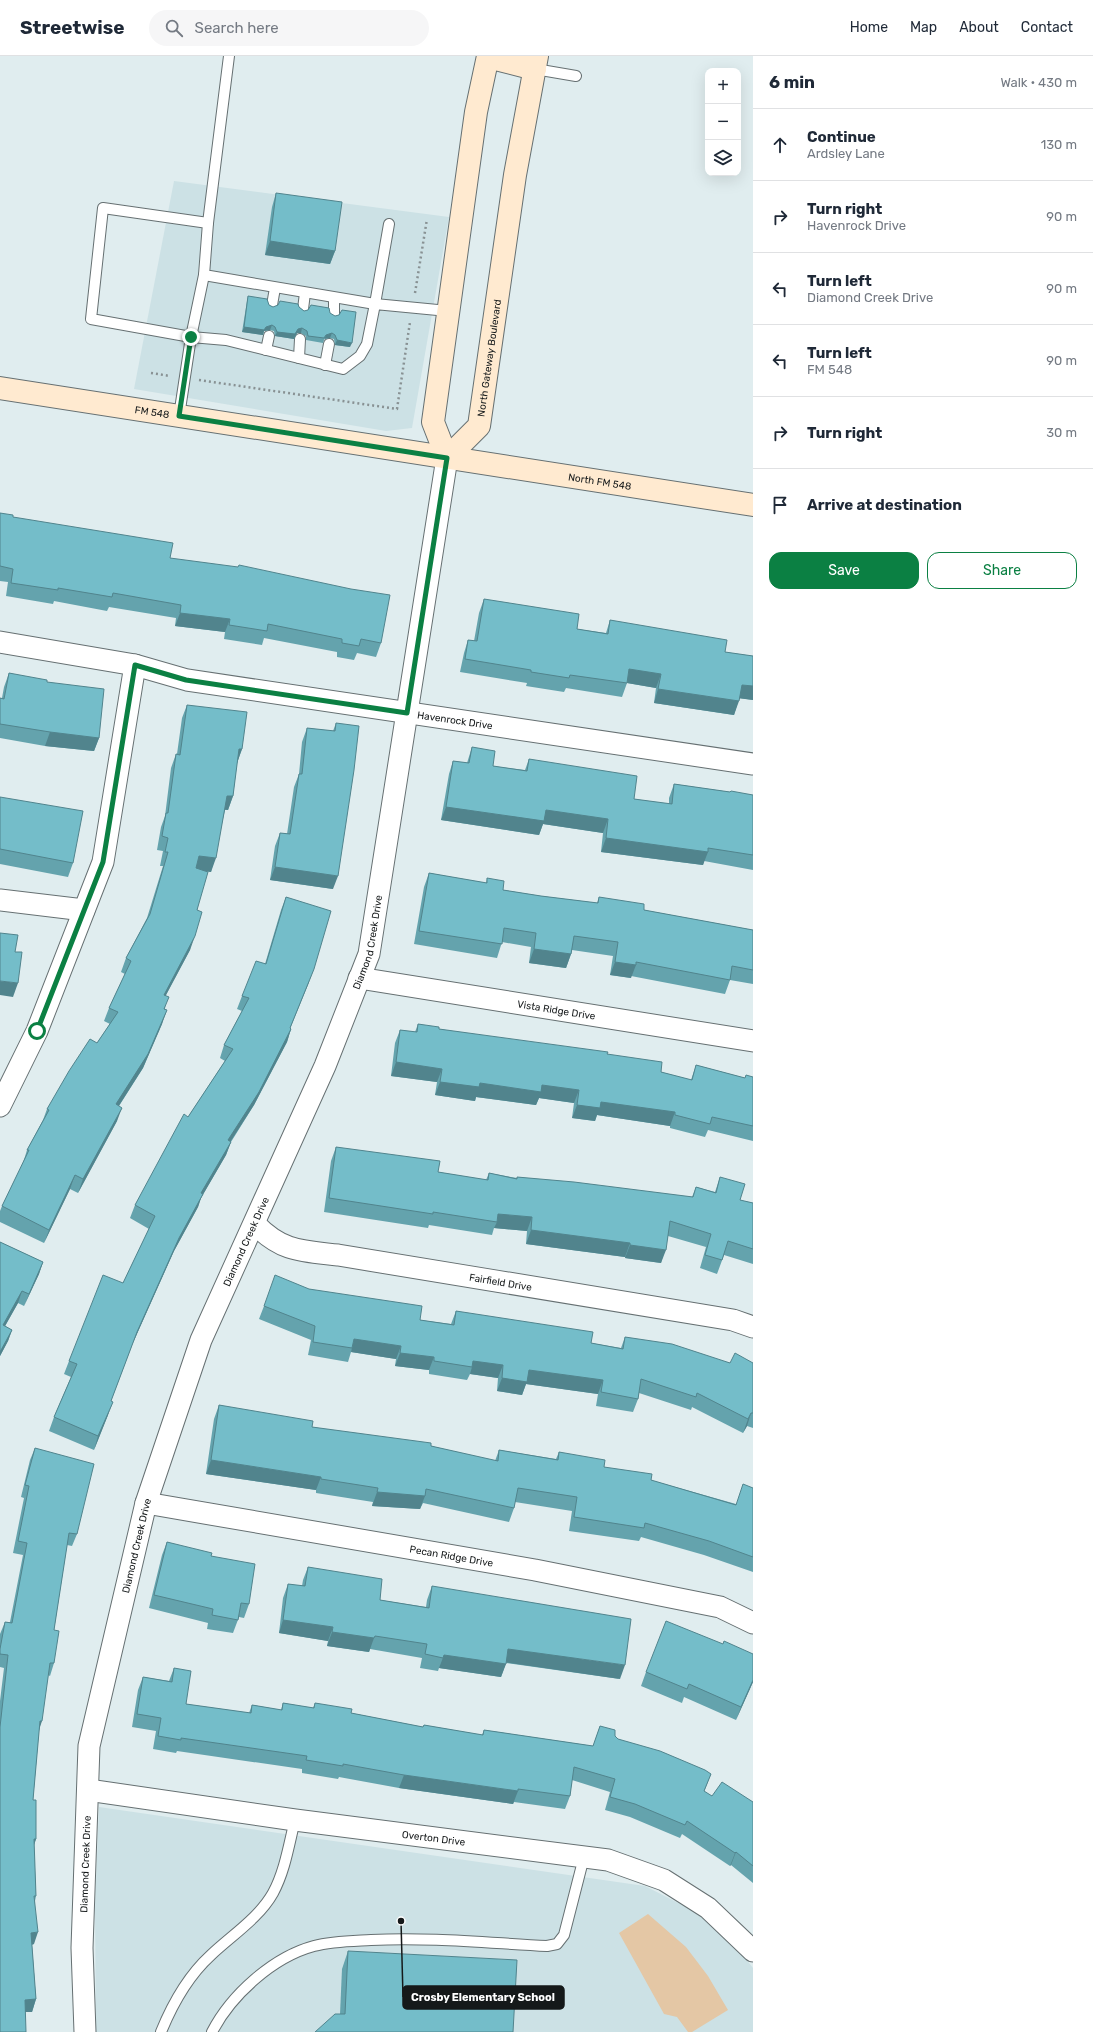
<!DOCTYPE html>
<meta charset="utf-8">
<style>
:root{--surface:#fff;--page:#f6f6f7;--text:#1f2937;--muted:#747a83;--line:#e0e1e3;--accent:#0b8043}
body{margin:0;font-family:Rubik,sans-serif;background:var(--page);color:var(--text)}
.controls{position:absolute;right:12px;top:12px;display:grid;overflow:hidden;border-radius:8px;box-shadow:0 4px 16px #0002}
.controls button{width:36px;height:36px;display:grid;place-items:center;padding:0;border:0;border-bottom:1px solid var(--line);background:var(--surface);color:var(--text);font:20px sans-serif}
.stop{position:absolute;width:12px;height:12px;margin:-9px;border:3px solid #0b8043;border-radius:50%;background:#fff}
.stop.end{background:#0b8043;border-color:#fff;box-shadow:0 1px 4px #0008}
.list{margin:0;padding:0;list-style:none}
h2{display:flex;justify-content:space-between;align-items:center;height:52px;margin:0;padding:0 16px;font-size:17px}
h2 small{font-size:13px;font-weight:400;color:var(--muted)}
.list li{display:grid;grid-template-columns:26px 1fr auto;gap:12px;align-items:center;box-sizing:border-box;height:72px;padding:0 16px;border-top:1px solid var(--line)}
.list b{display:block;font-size:15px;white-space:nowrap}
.list p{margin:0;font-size:13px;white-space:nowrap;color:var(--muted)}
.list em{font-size:13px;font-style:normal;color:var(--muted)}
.actions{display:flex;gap:8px;padding:12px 16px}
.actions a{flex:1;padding:9px 0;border:1px solid var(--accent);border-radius:12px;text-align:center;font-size:14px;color:var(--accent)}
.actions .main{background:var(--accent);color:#fff}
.icon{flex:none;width:22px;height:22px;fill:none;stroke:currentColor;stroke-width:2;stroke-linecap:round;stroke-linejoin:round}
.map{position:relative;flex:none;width:753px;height:1976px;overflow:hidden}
header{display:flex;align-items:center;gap:24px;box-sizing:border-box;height:56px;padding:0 20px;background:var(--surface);border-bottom:1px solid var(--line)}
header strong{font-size:19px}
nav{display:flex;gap:22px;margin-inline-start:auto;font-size:14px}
.search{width:280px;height:36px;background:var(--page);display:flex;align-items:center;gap:10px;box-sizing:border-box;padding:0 14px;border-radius:22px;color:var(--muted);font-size:15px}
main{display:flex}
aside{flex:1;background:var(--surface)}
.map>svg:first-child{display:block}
</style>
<header>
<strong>Streetwise</strong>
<div class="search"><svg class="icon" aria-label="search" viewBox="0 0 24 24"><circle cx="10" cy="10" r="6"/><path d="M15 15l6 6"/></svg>Search here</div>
<nav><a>Home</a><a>Map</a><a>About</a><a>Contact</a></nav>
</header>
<main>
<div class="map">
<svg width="753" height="1976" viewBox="0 0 753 1976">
<rect width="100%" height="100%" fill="#e0edef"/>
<g fill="#cce1e5">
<path d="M174 125 449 161 412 372 386 375 134 333Z"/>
<path d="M99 1751 645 1830 696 1856 718 1874 746 1903 753 1912V1976H96L95 1852Z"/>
</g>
<path fill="#e4c7a5" d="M648 1858 686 1891 708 1920 728 1954 692 1976H688L677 1961 664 1958 619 1877Z"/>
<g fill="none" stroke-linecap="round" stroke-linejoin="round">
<g stroke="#667072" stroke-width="12">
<g id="lane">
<path d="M229 0 208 167 204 219 375 248 389 168"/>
<path d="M535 13 576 20"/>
<path d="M204 219 191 281 91 263 103 152 208 167"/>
<path d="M272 249 275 232"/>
<path d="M303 253 305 237"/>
<path d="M334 258V242"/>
<path d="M266 294 269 280"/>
<path d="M299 302 300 283"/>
<path d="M325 309 329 288"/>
<path d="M179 360 191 281 226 284 343 313 360 300 367 288 375 248 448 255"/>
<path d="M161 1976C172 1949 189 1919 211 1899 231 1880 259 1862 273 1837 285 1815 289 1788 295 1764"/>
<path d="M212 1976C231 1939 273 1901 314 1890 332 1885 352 1885 371 1884 429 1881 488 1887 547 1890L557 1888 564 1879 584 1801"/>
</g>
</g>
<g stroke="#667072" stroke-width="23">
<g id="street">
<path id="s1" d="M0 586 135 609 187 624 753 708"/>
<path d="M0 844 84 854"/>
<path id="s2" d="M359 922 753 985"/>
<path d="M0 1050 37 975 103 806 135 609"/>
<path id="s3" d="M255 1168C282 1196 302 1195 338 1199L733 1264 753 1271"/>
<path id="s4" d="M146 1447 535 1514 720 1551 753 1567"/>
<path id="s5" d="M88 1734 295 1764 608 1804 664 1824 708 1852 753 1895"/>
<path id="s6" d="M85 1976 82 1892 89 1690 146 1447 201 1284 325 1010 369 898 447 402"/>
</g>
</g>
<g stroke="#667072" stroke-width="24">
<g id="secondary">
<path d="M488 1 535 13"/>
<path id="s7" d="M0 332 753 449"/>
<path id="s8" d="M447 402 479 370 515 119 537 0"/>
<path d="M447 402 433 366 476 56 488 0"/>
</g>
</g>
<g stroke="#889193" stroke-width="2.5" stroke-dasharray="2 3" stroke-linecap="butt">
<path d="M415 237 427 163"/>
<path d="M151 317 170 320"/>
<path d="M199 324 397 353 410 266"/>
</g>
<use href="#lane" stroke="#fff" stroke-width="10"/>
<use href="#street" stroke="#fff" stroke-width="21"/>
<use href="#secondary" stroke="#ffead0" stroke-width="22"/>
</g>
<g fill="#64a3ad">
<path d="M276 137 335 195 330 208 265 199 272 151Z"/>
<path d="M248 240 273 251H299L304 255 330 257 350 291 335 289 334 283 330 282 324 283 323 287 306 284V280L301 277H297L294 283 275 280 274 275 270 274 264 275 263 279 242 276 247 245Z"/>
<path d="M0 457 13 461 170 502 381 587 376 601 357 597 354 604 337 601V596L264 582 262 589 224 583 225 576 175 570 176 562 109 551 107 555 54 545 53 548 6 540 8 526 0 525Z"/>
<path d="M484 543 577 573 606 577 610 564 725 596 753 600V644L739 642 734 659 654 647 656 632 627 627 622 641 566 632 564 636 526 630 527 627 460 616 464 597 468 584 474 585 479 557Z"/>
<path d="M9 617 47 626 99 682 94 695 45 690 0 682V642H2L4 631Z"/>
<path d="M187 649 242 693 237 707 233 740 228 754H225L211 816 204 815 190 894 166 939 165 953 162 968 143 1012 119 1050 117 1065 78 1137 70 1133 44 1187 0 1166V1155L2 1150 23 1107 27 1094 43 1064 47 1053 97 987 110 968 104 965 109 952 125 918 121 916 126 902 147 862 163 810H160L163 795 157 794 161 771 165 760 171 712 176 698H177L182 662Z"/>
<path d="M336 667 333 833 270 824 275 790 280 777 287 778 294 731 299 718 302 686 307 672 333 675Z"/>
<path d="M472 691 493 710 525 714 529 703 634 743 669 748V742L674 728 730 736 753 739V814L704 805 703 809 601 796 603 777 543 768 539 779 441 764 449 718 453 705 467 707Z"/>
<path d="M0 741 73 807 68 821 0 808Z"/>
<path d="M429 817 486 827 487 822 503 834 541 840 597 847 599 841 644 854 753 874V928L730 924 725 938 631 920V922L610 919 613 900 572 894 571 898 566 912 529 907 531 891 502 886 497 902 414 888 424 831Z"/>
<path d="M286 841 309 926 290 972 291 973 287 986 254 1049 231 1086 226 1099 201 1142 198 1151 174 1195 132 1289 111 1345 108 1359 94 1394 49 1375 54 1361 71 1321 64 1318 69 1305 123 1227 149 1173 130 1162 135 1149 188 1061 225 1005 220 1002 224 989 242 955 237 953 242 940 265 908 281 854Z"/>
<path d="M418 968 439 973 607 998 661 1016 691 1024 696 1009 745 1022 753 1021V1085L708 1074 705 1081 670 1072V1070L597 1059 595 1065 572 1062 574 1047 539 1042 536 1049 476 1041 475 1045 435 1039 437 1026 391 1020 395 987 400 974 415 976Z"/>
<path d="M336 1091 438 1116 486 1124 489 1117 517 1122V1121L692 1141 696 1131 715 1136 720 1121 740 1144 753 1147V1208L724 1199 717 1218 700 1212 706 1191 668 1180 661 1207 625 1202V1201L526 1188 527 1175 494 1172 492 1179 429 1169 428 1172 324 1156 331 1105Z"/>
<path d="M0 1186 43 1206 39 1218 24 1250 18 1247 5 1270 12 1274 8 1285 0 1300Z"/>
<path d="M309 1233 420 1264 451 1268 456 1255 591 1287 621 1292 625 1281 730 1307H753V1372L747 1370 743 1377 692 1351 691 1354 639 1337 638 1343 633 1356 596 1350 598 1338 526 1328 522 1339 497 1335 498 1322 470 1318 467 1324 429 1318V1314L395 1310 396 1303 351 1296 348 1306 308 1299 311 1284 259 1263 264 1250Z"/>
<path d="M219 1349 312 1371 431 1390 495 1405 499 1394 556 1403 559 1396 604 1411 736 1448 753 1432V1516L704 1499 641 1481 639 1485 569 1475 572 1455 515 1446 514 1452 509 1466 423 1447 420 1453 372 1450 373 1446 316 1437V1434L206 1418 214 1363Z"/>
<path d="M35 1392 77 1478 72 1490 67 1489 54 1574V1607L50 1620 48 1619 39 1675 33 1744 36 1783 34 1789 36 1840 35 1845 34 1888 32 1889 36 1943 32 1956H25L0 1976V1645L4 1612 0 1611V1578L5 1566H10L23 1499 13 1497 24 1442 21 1441 30 1404Z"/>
<path d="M167 1486 211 1500 249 1548 244 1562 239 1561 233 1577 207 1573 208 1567 149 1552 162 1499Z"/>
<path d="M308 1511 380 1544 426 1551 427 1544 432 1530 620 1623 506 1607 501 1621 439 1612 438 1615 420 1612 422 1602 370 1593 369 1596 327 1590 328 1585 279 1577 283 1542 288 1528 302 1530 303 1524Z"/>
<path d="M174 1612 186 1648 249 1657 252 1649 281 1654 283 1647 313 1652 315 1647 351 1657 423 1671 424 1669 482 1679 484 1674 593 1690 600 1670 618 1683 711 1718 704 1736 712 1740 753 1746V1827L731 1809 730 1810 682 1778 680 1782 630 1761 605 1754 610 1736 572 1724 570 1740 565 1753 514 1746 513 1748 399 1732 339 1721 338 1723 302 1717V1713L177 1695 176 1697 153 1693 156 1675 132 1671 138 1634 143 1621 169 1625Z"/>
<path d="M646 1616 753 1626 736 1664 684 1641 682 1647 641 1630Z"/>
<path d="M348 1895 513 1976 340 1958 342 1913Z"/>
</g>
<g fill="#51848d">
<path d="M270 185 335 195 330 208 265 199Z"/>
<path d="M272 269 270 274 264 275 263 279 242 276 244 271H266Z"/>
<path d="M302 272 301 277H297L294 283 275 280 277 276Z"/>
<path d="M332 277 330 282 324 283 323 287 326 279Z"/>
<path d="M337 284 352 287 350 291 335 289Z"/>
<path d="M180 557 230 563 225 576 175 570Z"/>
<path d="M629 613 661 618 656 632 627 627Z"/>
<path d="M742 629 753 630V644L737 642Z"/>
<path d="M658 633 739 645 734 659 654 647Z"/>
<path d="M50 676 99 682 94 695 45 690Z"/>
<path d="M239 693H242L237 707H234Z"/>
<path d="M227 740H233L228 754 222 753Z"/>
<path d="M446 751 546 754 608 763 603 777 543 768 539 779 441 764Z"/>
<path d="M606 782 708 796 703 809 601 796Z"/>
<path d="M199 800 216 802 211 816 194 814Z"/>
<path d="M275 811 338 820 333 833 270 824Z"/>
<path d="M195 880 190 894 159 952 164 939Z"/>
<path d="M534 893 571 898 566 912 529 907Z"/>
<path d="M615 906 636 909 631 922 610 919Z"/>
<path d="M314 913 309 926 285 985 290 972Z"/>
<path d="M0 925 18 927 13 941 0 939Z"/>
<path d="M167 954 162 968 143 1012 111 1062 116 1048Z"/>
<path d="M291 973 287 986 254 1049 223 1097 228 1084Z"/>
<path d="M396 1006 442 1013 437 1026 391 1020Z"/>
<path d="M440 1026 542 1029 579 1034 574 1047 539 1042 536 1049 476 1041 475 1045 435 1039Z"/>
<path d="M601 1046 675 1056 670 1070 597 1059 595 1065 572 1062 577 1049Z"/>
<path d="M122 1052 117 1065 78 1137 83 1123Z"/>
<path d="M231 1086 226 1099 201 1142 198 1151 174 1195 132 1289 106 1358 137 1276 179 1182 201 1137Z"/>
<path d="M75 1119 70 1133 44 1187 49 1174Z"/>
<path d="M498 1158 532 1161 527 1175 494 1172 497 1166Z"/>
<path d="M531 1174 630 1187 625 1201 526 1188Z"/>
<path d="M630 1189 666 1194 661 1207 625 1202Z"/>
<path d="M43 1206 39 1218 24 1250 29 1238Z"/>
<path d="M22 1235 18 1247 0 1279 3 1269Z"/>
<path d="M12 1274 8 1285 0 1300V1296Z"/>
<path d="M354 1283 401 1290 396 1303 351 1296 352 1292Z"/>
<path d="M400 1297 434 1301 429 1314 395 1310Z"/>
<path d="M473 1305 503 1309 498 1322 470 1318 472 1311Z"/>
<path d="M529 1314 603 1324 598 1338 526 1328 522 1339 497 1335 502 1322Z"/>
<path d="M113 1346 108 1359 94 1394 98 1380Z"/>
<path d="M751 1357 747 1370 743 1377 748 1363Z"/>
<path d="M211 1404 321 1421 316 1434 206 1418Z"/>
<path d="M377 1436 425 1440 420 1453 372 1450Z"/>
<path d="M283 1564 333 1571 328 1585 279 1577Z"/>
<path d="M332 1576 374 1582 369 1596 327 1590Z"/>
<path d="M508 1593 625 1609 620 1623 503 1606Z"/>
<path d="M444 1599 506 1608 501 1621 439 1612Z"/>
<path d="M753 1624V1626L736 1664 741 1651Z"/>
<path d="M40 1665H42L38 1677Z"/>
<path d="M404 1719 518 1735 513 1748 399 1732Z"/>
<path d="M34 1783H36L32 1795Z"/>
<path d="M736 1796 731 1809 730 1810 735 1797Z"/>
<path d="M38 1876 34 1888 26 1889 31 1877Z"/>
<path d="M36 1943 32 1956H20L25 1944Z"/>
</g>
<g fill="#74bdc9" stroke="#51848d">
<path d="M276 137 342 146 335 195 270 185Z"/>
<path d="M248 240 267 243 269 249 273 251 278 249 280 245 298 248 299 251 304 255 308 254 311 249 329 252 330 257 335 260 339 259 342 254 356 256 352 287 337 284 335 279 332 277 326 279 324 282 308 280 307 275 302 272 298 273 295 278 277 276 275 271 272 269 266 271 264 274 244 271Z"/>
<path d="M0 457 13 459V461L173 487 170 502 238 511 239 509 351 533 390 539 381 587 361 583 359 590 342 587V583L268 568 267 575 229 569 230 563 180 557 181 549 113 537 112 541 58 532V534L11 527 13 513 0 510Z"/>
<path d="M484 543 579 558 577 573 608 578 610 564 727 584 725 596 753 600V630L742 629 739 645 658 633 661 618 629 613 627 627 570 619 569 622 531 616V614L465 603 468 584 477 585Z"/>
<path d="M9 617 47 624V626L104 633 99 682 50 676 0 668V642L4 643Z"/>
<path d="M187 649 247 656 242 693H239L233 740H227L216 802 199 800 196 812 208 816 197 854 202 856 195 880 164 939 169 941 164 953 167 954 148 998 116 1048 122 1052 83 1123 75 1119 49 1174 2 1150 29 1094H27L49 1054 47 1053 69 1015 90 983 97 987 118 956 109 952 131 905 126 902 150 858 168 796H165L168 782 162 780 166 757H168L176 698 180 699Z"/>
<path d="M336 667 359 670 354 714 338 820 275 811 280 777 290 778 299 718H302L307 672 335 675Z"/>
<path d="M472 691 495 695 493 710 527 715 529 703 637 720 634 743 672 748 674 728 730 736 731 735 753 739V799L708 792V796L606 782 608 763 546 754 544 765 446 751 453 705 469 707Z"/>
<path d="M0 741 83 755 73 807 0 793Z"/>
<path d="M429 817 487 827V822L504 825 503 834 541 840 598 847 599 841 644 848V854L753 874V914L732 910 730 924 636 906V909L615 906 618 886 574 880 571 898 534 893 536 877 504 872 502 888 419 875Z"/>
<path d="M286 841 331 855 314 913 290 972 291 973 259 1036 228 1084 231 1086 201 1137 203 1138 179 1182 137 1276 111 1345 113 1346 98 1380 54 1361 77 1308 69 1305 103 1219 123 1227 155 1160 135 1149 184 1058 188 1061 233 993 224 989 249 942 242 940 256 905 266 908Z"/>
<path d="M0 877 18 879 15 896H22L18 927 0 925Z"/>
<path d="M418 968 439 971V973L608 996 607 998 662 1006 661 1016 692 1024 696 1009 745 1022 746 1019 753 1021V1070L712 1061 710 1068 675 1059V1056L601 1046 600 1052 577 1049 579 1034 542 1029 541 1036 480 1027 479 1031 440 1026 442 1013 396 1006 400 974 417 976Z"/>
<path d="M336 1091 440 1105 438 1116 488 1124 489 1117 517 1123V1121L574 1126 693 1141 696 1131 716 1137 720 1121 745 1128 740 1144 753 1147V1193L728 1185 722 1204 705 1199 711 1178 670 1165 666 1194 630 1189V1187L531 1174 532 1161 498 1158 497 1166 433 1156V1158L329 1142Z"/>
<path d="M0 1186 43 1206 29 1238 22 1235 3 1269 12 1274 0 1296Z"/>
<path d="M275 1219 309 1233 422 1250 420 1264 454 1269 456 1255 593 1276 591 1287 623 1293 625 1281 672 1288 730 1307 735 1297 753 1307V1357H751L748 1363 697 1337 696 1341 641 1323 638 1343 601 1336 603 1324 529 1314 527 1326 502 1322 503 1309 473 1305 472 1311 434 1305V1301L400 1297 401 1290 354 1283 352 1292 313 1286 315 1270 264 1250Z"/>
<path d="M219 1349 313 1365 312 1371 431 1387V1390L498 1405 499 1394 558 1404 559 1396 605 1404 604 1411 652 1418 651 1424 736 1449 743 1428 753 1432V1501L709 1485 645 1467 644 1472 574 1461 577 1441 518 1432 514 1452 426 1433 425 1440 377 1436 378 1432 321 1423V1421L211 1404Z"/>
<path d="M35 1392 94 1408 77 1478 69 1477 54 1574 59 1575 54 1607H50L42 1665H40L33 1744H36V1783H34L36 1840H34L38 1876 31 1877 36 1943 25 1944 26 1976H0V1671L8 1599 0 1598V1593L5 1566 12 1567 27 1487 18 1485 29 1430 25 1429Z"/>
<path d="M167 1486 212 1497 211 1500 255 1508 249 1548 241 1547 238 1564 212 1559 213 1553 154 1539Z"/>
<path d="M308 1511 382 1523 380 1544 429 1552 432 1530 631 1563 625 1609 508 1593 506 1608 444 1599 443 1602 425 1598 427 1588 375 1580 374 1582 332 1576 333 1571 283 1564 288 1528 305 1530Z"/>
<path d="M666 1565 723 1588 724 1585 753 1598V1624L741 1651 689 1628 687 1633 646 1616Z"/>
<path d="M174 1612 191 1615 186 1648 251 1657 252 1649 282 1654 283 1647 314 1652 315 1647 352 1653 351 1657 423 1671 424 1669 483 1679 484 1674 593 1690 600 1670 615 1674V1680L618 1683 660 1695 705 1714 711 1718 704 1735 712 1740 722 1726 753 1746V1810L736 1796 735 1797 687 1765 685 1769 635 1748 610 1741 615 1723 574 1711 570 1740 518 1733V1735L404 1719 343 1708V1710L306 1704 307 1700 181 1682V1684L158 1680 161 1662 137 1658 143 1621 172 1626Z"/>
<path d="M348 1895 517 1904 513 1976H315L335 1958H345Z"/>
</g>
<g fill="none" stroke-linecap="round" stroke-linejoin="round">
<path stroke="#0b8043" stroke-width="5" d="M37 975 103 806 135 609 186 624 407 657 447 402 179 360 191 281"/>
</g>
<g text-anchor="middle" stroke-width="3" stroke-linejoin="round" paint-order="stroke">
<g font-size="10" fill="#15191a" stroke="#fff">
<text dy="4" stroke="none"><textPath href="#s8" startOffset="114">North Gateway Boulevard</textPath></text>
<text dy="4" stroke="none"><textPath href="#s7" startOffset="154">FM 548</textPath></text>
<text dy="4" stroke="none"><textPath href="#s7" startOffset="607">North FM 548</textPath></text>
<text dy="4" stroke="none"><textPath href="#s1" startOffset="462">Havenrock Drive</textPath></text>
<text dy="4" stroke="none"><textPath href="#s6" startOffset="1140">Diamond Creek Drive</textPath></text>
<text dy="4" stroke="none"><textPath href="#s2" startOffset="200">Vista Ridge Drive</textPath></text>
<text dy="4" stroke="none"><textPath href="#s6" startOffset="816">Diamond Creek Drive</textPath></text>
<text dy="4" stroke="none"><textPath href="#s3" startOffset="256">Fairfield Drive</textPath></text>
<text dy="4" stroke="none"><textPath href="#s6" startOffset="492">Diamond Creek Drive</textPath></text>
<text dy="4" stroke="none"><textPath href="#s4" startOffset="310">Pecan Ridge Drive</textPath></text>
<text dy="4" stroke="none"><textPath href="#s5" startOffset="349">Overton Drive</textPath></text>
<text dy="4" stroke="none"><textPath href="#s6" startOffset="168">Diamond Creek Drive</textPath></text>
</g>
</g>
<path fill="none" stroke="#15191a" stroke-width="1.5" d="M401 1865L403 1941"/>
<circle fill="#15191a" stroke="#fff" stroke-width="1.5" cx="401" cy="1865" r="4"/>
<rect fill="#15191a" stroke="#15191a" stroke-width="1.5" x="403" y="1930" width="161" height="23" rx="4"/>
<g font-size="11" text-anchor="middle" font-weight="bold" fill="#fff">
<text x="483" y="1945">Crosby Elementary School</text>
</g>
</svg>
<div class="controls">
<button>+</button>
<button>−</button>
<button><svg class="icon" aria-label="layers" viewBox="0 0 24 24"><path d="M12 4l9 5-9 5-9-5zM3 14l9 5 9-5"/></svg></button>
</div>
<div class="stop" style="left:37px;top:975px"></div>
<div class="stop end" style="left:191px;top:281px"></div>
</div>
<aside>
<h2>6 min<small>Walk · 430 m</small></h2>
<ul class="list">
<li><svg class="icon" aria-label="ahead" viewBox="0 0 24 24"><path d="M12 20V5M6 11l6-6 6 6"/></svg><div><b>Continue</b><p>Ardsley Lane</p></div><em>130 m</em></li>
<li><svg class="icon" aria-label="right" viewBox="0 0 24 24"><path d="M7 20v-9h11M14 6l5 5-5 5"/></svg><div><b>Turn right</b><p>Havenrock Drive</p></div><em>90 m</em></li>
<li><svg class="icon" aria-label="left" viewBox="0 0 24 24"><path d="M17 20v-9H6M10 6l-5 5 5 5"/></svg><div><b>Turn left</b><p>Diamond Creek Drive</p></div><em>90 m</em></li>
<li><svg class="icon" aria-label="left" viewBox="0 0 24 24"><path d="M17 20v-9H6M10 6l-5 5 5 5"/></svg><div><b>Turn left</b><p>FM 548</p></div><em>90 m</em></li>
<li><svg class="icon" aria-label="right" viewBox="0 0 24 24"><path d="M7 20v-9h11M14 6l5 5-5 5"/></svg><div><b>Turn right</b></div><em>30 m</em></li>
<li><svg class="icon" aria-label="arrive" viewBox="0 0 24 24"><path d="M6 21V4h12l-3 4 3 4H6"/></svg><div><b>Arrive at destination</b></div></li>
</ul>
<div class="actions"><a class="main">Save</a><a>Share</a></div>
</aside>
</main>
